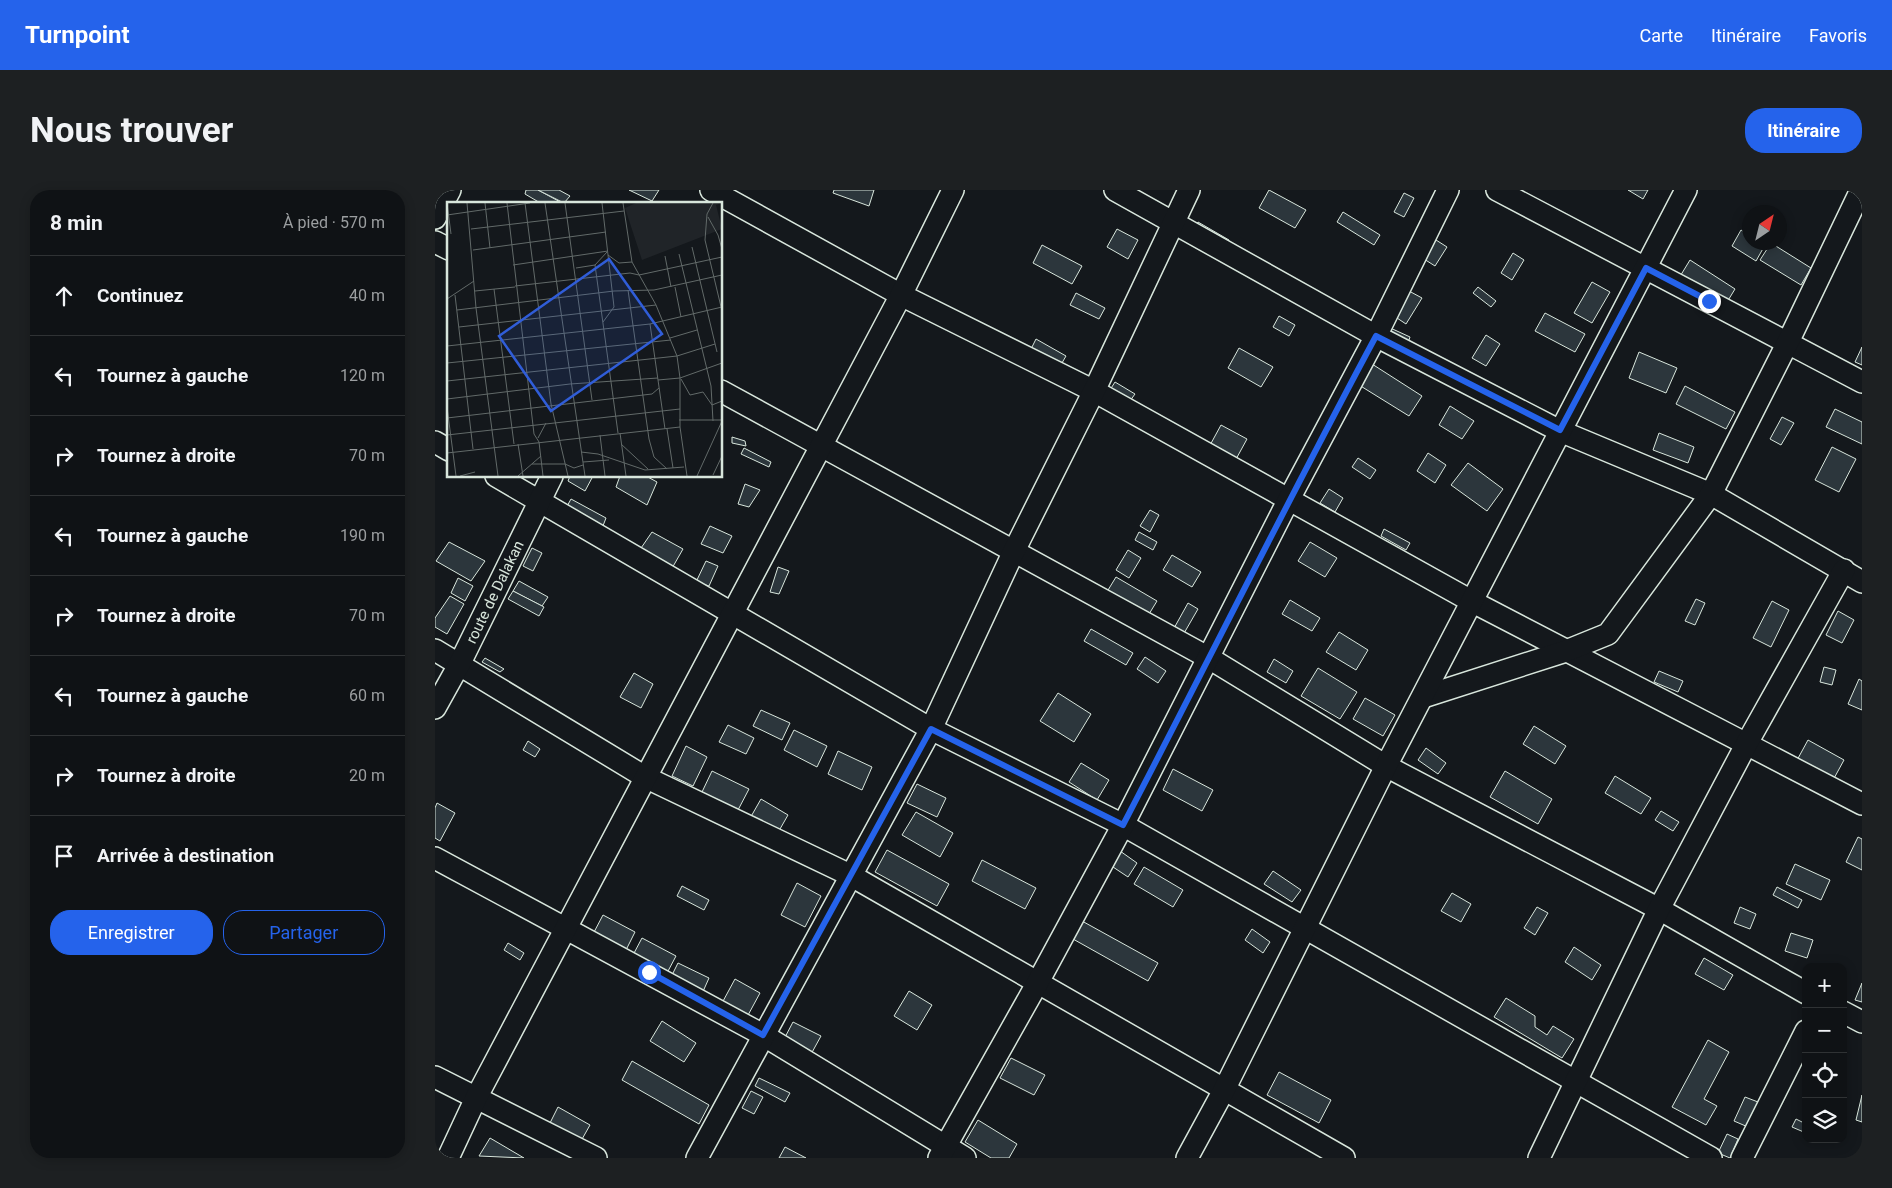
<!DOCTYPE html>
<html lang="fr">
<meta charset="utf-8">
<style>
:root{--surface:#0f1215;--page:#1d2022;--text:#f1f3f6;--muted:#9b9ea0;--line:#2f3234;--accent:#2563eb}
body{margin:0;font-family:Roboto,sans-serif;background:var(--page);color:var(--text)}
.controls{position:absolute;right:15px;bottom:15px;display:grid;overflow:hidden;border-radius:10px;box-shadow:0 2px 12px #0003}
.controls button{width:45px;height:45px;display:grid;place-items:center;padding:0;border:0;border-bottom:1px solid var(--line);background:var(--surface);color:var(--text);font:25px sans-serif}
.compass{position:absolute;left:1307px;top:15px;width:45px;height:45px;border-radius:50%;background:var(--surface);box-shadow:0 2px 12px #0003;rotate:35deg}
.stop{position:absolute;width:15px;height:15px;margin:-11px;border:4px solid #2563eb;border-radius:50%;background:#fff}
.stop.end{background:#2563eb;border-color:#fff;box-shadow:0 1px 5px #0008}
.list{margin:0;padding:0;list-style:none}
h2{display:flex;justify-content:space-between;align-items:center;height:65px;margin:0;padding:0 20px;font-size:21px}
h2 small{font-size:16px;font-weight:400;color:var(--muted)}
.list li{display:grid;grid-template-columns:32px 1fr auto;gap:15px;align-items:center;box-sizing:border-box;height:80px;padding:0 20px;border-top:1px solid var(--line)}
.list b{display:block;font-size:19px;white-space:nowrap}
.list em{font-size:16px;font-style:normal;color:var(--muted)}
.actions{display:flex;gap:10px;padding:15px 20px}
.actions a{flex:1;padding:11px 0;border:1px solid var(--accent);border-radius:20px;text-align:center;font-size:18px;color:var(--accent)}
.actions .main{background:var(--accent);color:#fff}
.icon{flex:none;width:28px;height:28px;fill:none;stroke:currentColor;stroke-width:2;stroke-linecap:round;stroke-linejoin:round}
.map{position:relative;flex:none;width:1427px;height:968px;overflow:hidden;border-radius:20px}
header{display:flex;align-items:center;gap:30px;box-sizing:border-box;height:70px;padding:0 25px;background:var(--accent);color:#fff}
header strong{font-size:24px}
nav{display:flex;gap:28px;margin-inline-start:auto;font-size:18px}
.intro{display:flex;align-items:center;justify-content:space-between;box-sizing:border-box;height:120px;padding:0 30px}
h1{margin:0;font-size:35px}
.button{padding:12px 22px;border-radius:20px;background:var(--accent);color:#fff;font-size:18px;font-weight:700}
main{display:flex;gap:30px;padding:0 30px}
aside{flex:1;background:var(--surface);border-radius:20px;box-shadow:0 2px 12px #0003}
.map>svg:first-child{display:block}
</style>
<header>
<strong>Turnpoint</strong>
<nav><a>Carte</a><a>Itinéraire</a><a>Favoris</a></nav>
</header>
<div class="intro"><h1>Nous trouver</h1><a class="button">Itinéraire</a></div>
<main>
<aside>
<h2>8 min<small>À pied · 570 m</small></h2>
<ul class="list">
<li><svg class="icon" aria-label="ahead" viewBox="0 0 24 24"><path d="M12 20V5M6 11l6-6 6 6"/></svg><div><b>Continuez</b></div><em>40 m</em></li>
<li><svg class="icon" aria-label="left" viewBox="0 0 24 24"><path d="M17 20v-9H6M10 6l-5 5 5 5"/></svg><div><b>Tournez à gauche</b></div><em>120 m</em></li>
<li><svg class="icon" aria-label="right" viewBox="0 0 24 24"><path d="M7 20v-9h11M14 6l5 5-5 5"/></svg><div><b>Tournez à droite</b></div><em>70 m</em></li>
<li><svg class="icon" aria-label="left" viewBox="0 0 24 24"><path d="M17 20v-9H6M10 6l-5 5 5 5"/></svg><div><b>Tournez à gauche</b></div><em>190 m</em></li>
<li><svg class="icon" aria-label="right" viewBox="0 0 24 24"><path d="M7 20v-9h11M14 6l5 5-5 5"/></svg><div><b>Tournez à droite</b></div><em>70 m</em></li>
<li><svg class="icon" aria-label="left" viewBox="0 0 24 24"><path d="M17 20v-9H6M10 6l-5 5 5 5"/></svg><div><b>Tournez à gauche</b></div><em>60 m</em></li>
<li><svg class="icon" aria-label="right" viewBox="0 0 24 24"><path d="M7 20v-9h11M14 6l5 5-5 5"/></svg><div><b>Tournez à droite</b></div><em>20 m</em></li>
<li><svg class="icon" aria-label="arrive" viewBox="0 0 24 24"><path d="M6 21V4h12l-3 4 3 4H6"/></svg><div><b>Arrivée à destination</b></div></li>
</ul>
<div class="actions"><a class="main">Enregistrer</a><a>Partager</a></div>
</aside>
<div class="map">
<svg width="1427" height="968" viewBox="0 0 1427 968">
<rect width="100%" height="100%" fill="#14181c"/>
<g fill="#2c363c" stroke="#d8e6dc">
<path d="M91 0H103L129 14H107L90 4Z"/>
<path d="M103 0H124L135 6 129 13Z"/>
<path d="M194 0H224L217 11Z"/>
<path d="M399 0H439L434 16 398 3Z"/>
<path d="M834 0 871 20 860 38 824 18Z"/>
<path d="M1193 0H1213L1208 9Z"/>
<path d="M969 3 979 8 969 27 959 22Z"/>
<path d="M908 22 945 45 939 55 902 32Z"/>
<path d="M763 32 794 50 789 59 758 41Z"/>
<path d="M682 39 703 50 693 69 672 57Z"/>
<path d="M1306 40 1314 45V52L1330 55 1321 71 1297 56Z"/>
<path d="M1001 50 1012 57 1000 76 989 69Z"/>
<path d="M1336 53 1376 78 1366 95 1325 70Z"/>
<path d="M607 55 647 76 637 94 598 73Z"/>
<path d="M1078 63 1089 70 1077 90 1066 83Z"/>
<path d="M1255 70 1300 99 1289 117 1244 88Z"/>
<path d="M1157 92 1175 102 1157 133 1139 123Z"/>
<path d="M1043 97 1061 111 1056 117 1038 103Z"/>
<path d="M974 101 987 108 971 134 959 126Z"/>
<path d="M641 103 670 118 664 129 635 115Z"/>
<path d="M1110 123 1150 144 1140 162 1100 141Z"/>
<path d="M844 126 860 135 854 146 838 137Z"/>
<path d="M951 136 975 147 972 156 947 144Z"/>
<path d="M1051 145 1065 154 1051 176 1037 168Z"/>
<path d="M601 149 631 166 624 178 595 161Z"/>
<path d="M1427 157V175L1420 172Z"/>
<path d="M804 158 838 177 826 197 793 178Z"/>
<path d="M1204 162 1242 178 1231 203 1194 188Z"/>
<path d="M937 174 987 206 974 226 924 195Z"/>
<path d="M680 192 700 204 692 215 673 203Z"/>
<path d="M1250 196 1300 222 1291 239 1241 214Z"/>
<path d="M1015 216 1039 231 1027 249 1004 235Z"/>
<path d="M1400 219 1427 232V254L1391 237Z"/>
<path d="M1347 227 1359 233 1346 255 1335 249Z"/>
<path d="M786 235 812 249 800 271 774 257Z"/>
<path d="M1224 243 1259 257 1253 273 1218 260Z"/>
<path d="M297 247 310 251 311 256 297 253Z"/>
<path d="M1397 257 1421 269 1404 302 1380 290Z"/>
<path d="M309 258 336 272 334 277 306 264Z"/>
<path d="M993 263 1011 275 1000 293 982 281Z"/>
<path d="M923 268 941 280 935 289 917 277Z"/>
<path d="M1033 273 1068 299 1052 321 1016 295Z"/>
<path d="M135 286H158L150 301 133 291Z"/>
<path d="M185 286H211L222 292 212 315 181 297Z"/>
<path d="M310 294 325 300 314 317 303 314Z"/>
<path d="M894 299 908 308 900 322 885 313Z"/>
<path d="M136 309 171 328 166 341 130 320Z"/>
<path d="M715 320 724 325 715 342 705 336Z"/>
<path d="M275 336 297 346 288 363 266 354Z"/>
<path d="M949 339 975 353 971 360 946 346Z"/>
<path d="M217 342 248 359 236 380 204 361Z"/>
<path d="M704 342 722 352 718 360 700 350Z"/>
<path d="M14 352 50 371 36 391 1 371Z"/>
<path d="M875 352 902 368 890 387 863 371Z"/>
<path d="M97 358 107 363 98 381 88 376Z"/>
<path d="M693 360 706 368 694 388 681 380Z"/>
<path d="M737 365 766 382 757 397 728 380Z"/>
<path d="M271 371 283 376 274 396 261 392Z"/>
<path d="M343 377 354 381 344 404 335 402Z"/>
<path d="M681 387 722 411 711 429 670 405Z"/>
<path d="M23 388 38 396 30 411 16 403Z"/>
<path d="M84 391 113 407 107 416 78 401Z"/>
<path d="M78 401 109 417 104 426 73 409Z"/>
<path d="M15 406 29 414 12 444 0 437V428Z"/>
<path d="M1261 409 1270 413 1260 435 1250 431Z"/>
<path d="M855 410 885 428 877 441 847 424Z"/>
<path d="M1337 411 1354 420 1336 457 1318 448Z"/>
<path d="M753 413 763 419 748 445 738 440Z"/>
<path d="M1403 421 1419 430 1407 453 1391 445Z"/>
<path d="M656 439 698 463 691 475 649 451Z"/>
<path d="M904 442 933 460 921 480 891 462Z"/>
<path d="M710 467 731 481 723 493 702 479Z"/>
<path d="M50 468 69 479 65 482 47 472Z"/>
<path d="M839 469 858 481 851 493 832 482Z"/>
<path d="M1389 477 1401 480 1397 495 1385 492Z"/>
<path d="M883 478 922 502 905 529 866 506Z"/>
<path d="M1224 481 1248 491 1243 502 1219 492Z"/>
<path d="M199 483 218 494 206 518 185 507Z"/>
<path d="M1424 489 1427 491V520L1413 514Z"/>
<path d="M623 503 656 524 639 552 605 531Z"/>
<path d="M930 508 960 525 948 546 918 529Z"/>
<path d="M326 520 355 533 347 550 318 536Z"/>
<path d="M293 535 319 548 311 564 284 552Z"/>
<path d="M1099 536 1131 556 1120 574 1088 554Z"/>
<path d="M359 540 392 556 382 577 349 560Z"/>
<path d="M1373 550 1409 570 1397 592 1361 572Z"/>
<path d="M93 551 105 559 100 567 88 560Z"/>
<path d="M251 556 272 567 258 596 237 586Z"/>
<path d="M991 558 1011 573 1003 584 983 570Z"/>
<path d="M403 561 437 577 427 600 393 584Z"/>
<path d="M646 573 674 590 662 610 634 592Z"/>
<path d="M738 579 778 600 767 621 728 600Z"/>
<path d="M277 581 314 599 303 620 267 602Z"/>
<path d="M1070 581 1117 609 1103 634 1055 607Z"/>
<path d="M1180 586 1216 608 1206 624 1170 603Z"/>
<path d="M482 594 511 608 502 627 472 613Z"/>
<path d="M326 609 353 625 341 646 314 630Z"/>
<path d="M2 613 20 623 5 651 0 648V618Z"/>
<path d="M1226 621 1244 632 1238 641 1220 630Z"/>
<path d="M481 622 518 643 505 667 467 645Z"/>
<path d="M1423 647 1427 649V680L1411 672Z"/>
<path d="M452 660 514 694 502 716 440 682Z"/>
<path d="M685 661 702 673 693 687 675 675Z"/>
<path d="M547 670 601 698 590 719 537 691Z"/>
<path d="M1360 674 1395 690 1386 710 1351 694Z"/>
<path d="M709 677 748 700 738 717 699 694Z"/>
<path d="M838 681 866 700 857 712 829 694Z"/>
<path d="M362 693 386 706 370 737 346 725Z"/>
<path d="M247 696 274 710 269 720 242 706Z"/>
<path d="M1342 697 1367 710 1363 718 1338 705Z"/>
<path d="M1017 703 1036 714 1026 732 1006 721Z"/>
<path d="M1102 717 1113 723 1100 745 1089 738Z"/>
<path d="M1305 717 1321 724 1315 739 1299 733Z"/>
<path d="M168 725 200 742 190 762 158 744Z"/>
<path d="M647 731 723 773 713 791 638 749Z"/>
<path d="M817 739 835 752 828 763 810 750Z"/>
<path d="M1356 743 1378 750 1372 768 1350 761Z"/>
<path d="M207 748 241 766 232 783 198 765Z"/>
<path d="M73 753 89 763 85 770 69 760Z"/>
<path d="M1139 757 1166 775 1157 790 1130 772Z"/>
<path d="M1269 768 1298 785 1289 800 1260 784Z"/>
<path d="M243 773 274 788 266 806 234 791Z"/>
<path d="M300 789 325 803 312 827 287 813Z"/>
<path d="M1427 793V812L1420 810Z"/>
<path d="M474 801 497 815 482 840 459 826Z"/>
<path d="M1071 808 1100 826V837L1112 845 1118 836 1139 849 1127 868 1059 827Z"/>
<path d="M227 831 261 853 249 872 215 851Z"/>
<path d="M358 832 386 846 375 866 348 851Z"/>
<path d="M1273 850 1294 862 1269 909 1282 916 1271 935 1237 917Z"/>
<path d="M576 868 610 885 599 905 565 888Z"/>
<path d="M197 871 274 915 264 934 187 890Z"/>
<path d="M844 882 896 910 884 933 832 905Z"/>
<path d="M324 888 355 903 350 912 320 896Z"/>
<path d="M316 901 328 907 319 924 307 918Z"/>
<path d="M1427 905V932L1421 930Z"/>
<path d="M1310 907 1323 912 1313 937 1299 931Z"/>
<path d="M123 917 155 935 146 951 115 933Z"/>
<path d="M1361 929 1371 934V943L1357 937Z"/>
<path d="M543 930 582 954 574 968H556L530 952Z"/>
<path d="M1292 944 1303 949 1295 968 1283 963Z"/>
<path d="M55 948 89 968 44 966Z"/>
<path d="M350 957 371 968H344Z"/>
</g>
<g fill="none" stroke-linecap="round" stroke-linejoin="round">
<g stroke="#d8e6dc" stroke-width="24">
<g id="minor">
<path d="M276 0 466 105 659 201 1038 412 1427 614"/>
<path d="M680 0 941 146 1125 241 1276 304 1427 392"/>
<path d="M1062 0 1427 192"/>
<path d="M0 28 15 0"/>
<path d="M0 52 14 59"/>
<path d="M286 201 774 468 951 576 1224 719 1371 803"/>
<path d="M0 252 14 260"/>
<path d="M61 286 496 539 688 635 1276 968"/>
<path d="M0 460 210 587 415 685 909 968"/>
<path d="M988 507 1131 461 1173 444 1276 304 1353 152 1426 0"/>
<path d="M0 518 25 473 117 286"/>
<path d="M0 668 328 845 530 968"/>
<path d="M1408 822 1427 832"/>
<path d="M0 887 161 968"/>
<path d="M13 968 41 908 466 105 518 0"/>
<path d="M262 968 496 539 579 361 659 201 754 0"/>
<path d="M504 968 603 792 688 635 854 309 941 146 1013 0"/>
<path d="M752 968 789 900 951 576 1251 0"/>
<path d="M1104 968 1224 719 1312 553 1409 380"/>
<path d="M1307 968 1371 841"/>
</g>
</g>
<use href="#minor" stroke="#14181c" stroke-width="21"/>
</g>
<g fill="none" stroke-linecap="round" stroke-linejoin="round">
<path stroke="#2563eb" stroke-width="6" d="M214 782 328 845 496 539 688 635C773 472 854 308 941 146L1125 240 1211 78 1274 111"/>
</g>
<g text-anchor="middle" stroke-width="4" stroke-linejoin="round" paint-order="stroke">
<g font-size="15" fill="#d8e6dc" stroke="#14181c">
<text transform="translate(60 402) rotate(-64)" y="5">route de Dalakan</text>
</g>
</g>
<g transform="translate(12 12)">
<rect width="275" height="275" fill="#14181c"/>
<path d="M189 1H275L269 3 275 27 195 58 178 6Z" fill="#202428"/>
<path fill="none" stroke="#626a69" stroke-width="1" d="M0 1 4 32M20 1 29 106 51 274M38 1 43 46M60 1 87 232 92 240 96 274M78 1 104 202 121 274M98 1 138 274M118 1 145 198M155 1 161 53 172 61 185 60 209 103 230 154 233 176V225L240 274M176 1 185 60M266 1 260 12 258 38 275 109M0 13 83 1M261 15 271 33 275 47M24 27 177 9M245 45 270 150M26 48 159 30M232 52 264 184 266 219M218 54 224 85M66 63 161 49M148 63 171 231M129 66 148 63 160 50M68 84 183 71 192 73 275 55M228 85 234 115M47 87 67 242M181 88 202 237 207 255 220 267M28 89 68 85M8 93 26 247M0 97 27 79M10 108 167 89 207 88 275 73M156 120 167 105 161 53M203 122 218 227M12 125 209 103M223 136 250 128M0 144 203 122 275 105M0 161 224 138M234 177 243 193 256 190 265 203 275 199M211 178 233 176 275 161M0 179 230 154 268 142M0 197 123 182 211 176M0 205 9 274M0 216 205 192 212 186M232 218H275M220 227 226 266M173 231 179 274M0 233 233 207M153 233 158 274M91 236 99 221M71 242 76 274M174 242 201 267M134 250 151 252 198 268 237 265M0 251 233 225M136 260 162 258M85 262H118L127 266 136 263M266 273 275 254M13 274 28 270M71 274 94 254M250 274 275 219"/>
<path fill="#305dd8" fill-opacity="0.15" stroke="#305dd8" stroke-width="2.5" d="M162 57 215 132 104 209 52 134Z"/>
<rect width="275" height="275" fill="none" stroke="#d8e6dc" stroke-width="2.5"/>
</g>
</svg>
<div class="controls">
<button>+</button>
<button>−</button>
<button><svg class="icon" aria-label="locate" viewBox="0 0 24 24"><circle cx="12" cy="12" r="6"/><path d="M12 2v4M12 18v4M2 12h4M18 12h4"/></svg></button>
<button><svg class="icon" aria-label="layers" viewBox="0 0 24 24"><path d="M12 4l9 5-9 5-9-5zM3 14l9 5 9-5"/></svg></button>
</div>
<svg class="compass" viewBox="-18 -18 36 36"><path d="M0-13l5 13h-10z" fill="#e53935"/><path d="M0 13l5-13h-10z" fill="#9b9ea0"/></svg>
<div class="stop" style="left:214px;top:782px"></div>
<div class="stop end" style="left:1274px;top:111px"></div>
</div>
</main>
